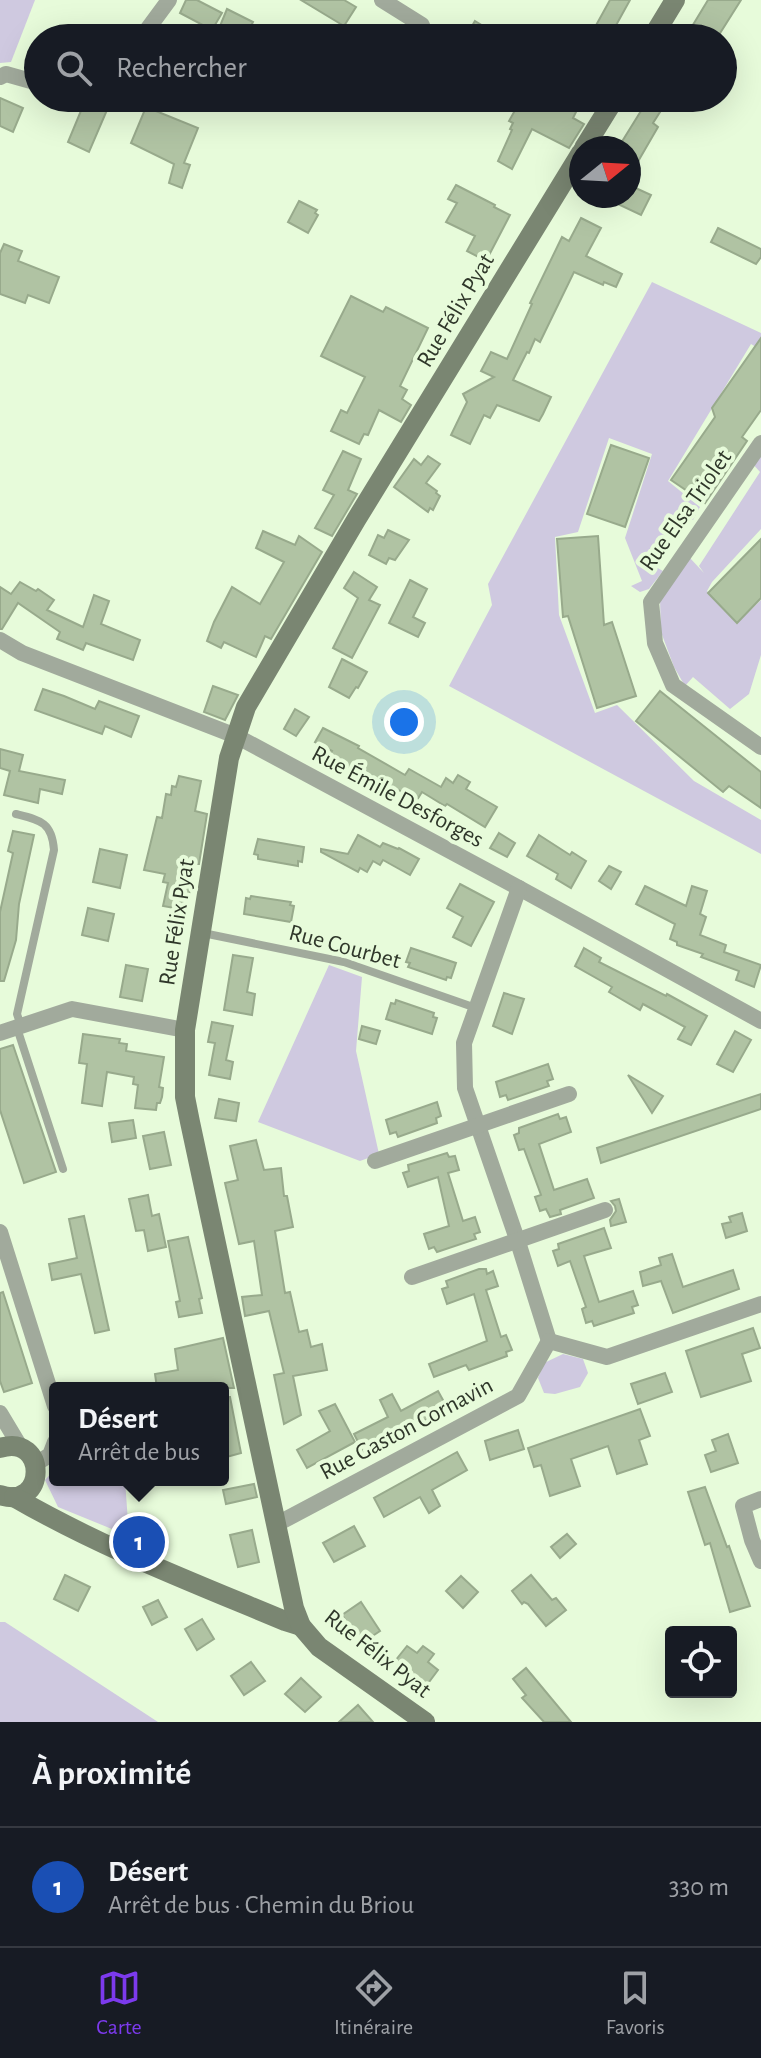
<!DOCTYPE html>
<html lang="fr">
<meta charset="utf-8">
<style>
:root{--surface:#171b24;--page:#242831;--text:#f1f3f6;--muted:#9ea1a6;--line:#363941;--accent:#7c3aed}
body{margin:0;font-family:"Alegreya Sans",sans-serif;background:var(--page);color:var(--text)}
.controls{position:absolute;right:24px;bottom:24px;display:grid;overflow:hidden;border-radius:8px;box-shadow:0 8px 32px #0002}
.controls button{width:72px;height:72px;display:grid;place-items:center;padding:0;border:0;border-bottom:2px solid var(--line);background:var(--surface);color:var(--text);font:40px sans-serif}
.compass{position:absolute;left:569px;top:136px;width:72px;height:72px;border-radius:50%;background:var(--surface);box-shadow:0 8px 32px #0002;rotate:72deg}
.you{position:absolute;left:404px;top:722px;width:28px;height:28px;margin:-20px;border:6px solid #fff;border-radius:50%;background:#1a73e8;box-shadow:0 0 0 12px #1a73e833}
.badge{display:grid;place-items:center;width:52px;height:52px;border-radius:50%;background:var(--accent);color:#fff;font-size:26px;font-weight:700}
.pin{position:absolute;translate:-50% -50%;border:4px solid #fff;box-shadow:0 2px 8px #0006}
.popup{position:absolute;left:49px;top:1382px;width:180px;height:104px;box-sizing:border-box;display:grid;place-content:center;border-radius:8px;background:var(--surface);filter:drop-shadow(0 2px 6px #0005);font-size:26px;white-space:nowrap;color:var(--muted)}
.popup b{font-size:30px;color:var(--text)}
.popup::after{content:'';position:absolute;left:50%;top:100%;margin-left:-16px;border:16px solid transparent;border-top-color:var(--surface)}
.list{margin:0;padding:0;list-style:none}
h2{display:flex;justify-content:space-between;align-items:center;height:104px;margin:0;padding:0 32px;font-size:34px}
h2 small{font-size:26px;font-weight:400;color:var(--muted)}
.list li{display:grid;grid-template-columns:52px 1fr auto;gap:24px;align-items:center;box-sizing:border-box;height:120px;padding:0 32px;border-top:2px solid var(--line)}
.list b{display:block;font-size:30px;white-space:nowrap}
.list p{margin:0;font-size:26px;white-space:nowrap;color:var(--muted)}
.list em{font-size:26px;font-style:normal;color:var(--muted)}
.icon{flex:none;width:44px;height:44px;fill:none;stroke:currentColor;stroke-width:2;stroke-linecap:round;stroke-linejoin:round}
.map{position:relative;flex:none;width:761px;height:1722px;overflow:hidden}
.search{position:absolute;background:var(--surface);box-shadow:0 8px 32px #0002;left:24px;right:24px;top:24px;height:88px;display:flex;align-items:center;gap:20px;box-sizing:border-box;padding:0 28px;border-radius:44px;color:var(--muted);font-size:30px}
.sheet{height:224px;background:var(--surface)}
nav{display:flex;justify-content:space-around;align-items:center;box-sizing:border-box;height:112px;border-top:2px solid var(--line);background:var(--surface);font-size:22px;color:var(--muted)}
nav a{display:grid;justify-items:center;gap:4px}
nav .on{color:var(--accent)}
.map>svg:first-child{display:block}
</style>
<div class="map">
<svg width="761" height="1722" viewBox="0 0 761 1722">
<rect width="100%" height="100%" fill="#e7fbda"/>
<g fill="#cfc9e0">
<path d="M0 0H35L11 62 0 63Z"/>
<path d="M652 282 761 333V350L751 344 668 481 700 507 693 520 686 516 652 565 663 571 649 589 640 592 631 586 642 581 625 538 652 454 609 438 578 532 555 537 559 615 595 713 617 705 694 781 761 820V854L449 686 492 605 488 584Z"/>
<path d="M761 450V529L712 582 707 591 738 622 761 600V655L749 694 730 709 693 677 685 686 674 667 661 632 660 600 689 557 704 573 699 566 760 472 752 463Z"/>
<path d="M329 965 362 977 356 1051 379 1154 360 1161 258 1122Z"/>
<path d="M563 1354 583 1359 588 1373 580 1387 555 1394 544 1393 538 1378 544 1363Z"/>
<path d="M55 1469V1480H125L129 1536 58 1507 45 1480Z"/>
<path d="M0 1622H5L158 1722H0Z"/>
</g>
<g fill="#b0c3a3" stroke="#98aa8c" stroke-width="2">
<path d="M186 0H197L222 13 212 30 180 13Z"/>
<path d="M301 0H344L356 7 344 26Z"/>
<path d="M610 0H630L609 38H589Z"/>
<path d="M708 0H741L717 38H685Z"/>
<path d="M227 9 253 22 245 38 220 26Z"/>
<path d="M475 21 503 38H465Z"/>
<path d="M0 98 23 108 13 132 0 126Z"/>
<path d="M522 98H565L579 106 573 118 584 124 569 148 532 129 512 169 498 161 512 130 510 129 513 123 509 121Z"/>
<path d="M649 98H669L653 123 658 127 629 177V148H618Z"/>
<path d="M85 101 107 110 89 152 68 142Z"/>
<path d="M146 107 198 128 184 163 190 165 182 188 169 183 174 164 131 143Z"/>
<path d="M456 185 495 205 494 207 510 215 486 261 467 251 475 236 446 222 457 203 448 199Z"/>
<path d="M629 185 651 195 641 215 601 196H629Z"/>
<path d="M299 201 317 210 315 213 318 215 308 233 288 222Z"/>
<path d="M581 218 601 228 586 256 622 274 616 287 604 282 603 285 574 272 540 342 535 339 529 353 527 352 513 380 551 397 543 414 539 421 497 405 490 418 484 415 470 444 451 435 467 402 463 394 494 377 481 371 491 352 507 359 532 304 530 303 562 237 569 241Z"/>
<path d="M718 228 761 249V257L756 264 711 242Z"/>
<path d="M4 244 22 251 18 261 59 277 49 303 28 295 25 303 0 294V253Z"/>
<path d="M351 296 383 312 386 307 428 328 400 386 407 390 402 399 411 405 401 422 379 410 368 435 364 434 359 444 331 431 341 410 347 413 365 377 321 356Z"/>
<path d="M761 338V410L742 437 747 441 705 503 671 480 715 417 712 408Z"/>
<path d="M611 445 649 458 625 527 587 514Z"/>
<path d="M343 451 361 459 348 490 357 494 332 536 315 528 334 495 323 490Z"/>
<path d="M428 456 440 464 426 483 437 491 436 493 440 496 433 510 430 508 428 512 394 487 414 459 421 465Z"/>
<path d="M388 530 409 540 395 560 389 558 386 564 369 555 378 535 384 538Z"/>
<path d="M263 531 295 545 299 536 322 552 271 639 265 636 256 657 224 642 221 648 207 641 214 622 232 587 260 604 284 562 256 548Z"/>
<path d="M598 536 604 625 612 622 636 696 597 708 568 616 563 617 557 539Z"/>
<path d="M761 539V598L737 623 708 593Z"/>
<path d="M354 572 377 587 369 600 380 605 352 658 333 648 358 598 344 588Z"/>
<path d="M410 580 427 589 413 617 425 623 418 637 389 623Z"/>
<path d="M20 582 36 591 38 589 54 600 47 610 83 627 94 595 109 601 101 624 140 640 133 660 86 643 83 650 57 639 60 632 18 603 2 629H0V587L11 594Z"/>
<path d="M342 659 367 672 358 688 356 687 349 698 329 687Z"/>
<path d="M213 686 238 695 225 720 204 712Z"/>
<path d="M43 689 64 696 95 709 99 701 139 716 131 737 105 726 102 734 35 710Z"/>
<path d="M660 691 761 772V808L729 786 723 792 636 721Z"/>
<path d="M295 709 309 717 296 736 284 729Z"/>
<path d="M323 728 359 746 358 748 405 775 409 769 441 787 446 778 453 783 458 775 470 782 466 789 497 807 485 827 447 804 445 806 422 792 417 800 378 779 376 782 329 756 332 751 315 742Z"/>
<path d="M0 749 23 755 19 771 65 780 62 794 40 789 38 803 4 795 10 771 0 768Z"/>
<path d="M179 776 201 781 195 811 207 814 199 864H195L186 910 163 906 168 883 163 882 165 874 144 870 157 817 162 818 166 794 171 795 172 786 176 787Z"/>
<path d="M13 831 34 835 19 904 16 940 4 981H0V912L13 853 8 851Z"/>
<path d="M499 833 515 843 507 857 490 848Z"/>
<path d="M358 835 380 847 383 843 398 849 399 848 419 859 410 875 383 860 380 865 373 861 367 872 360 868 358 872 321 852V849L348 854Z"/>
<path d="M539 835 570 855 572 852 586 861 571 888 556 879 558 874 527 856Z"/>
<path d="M258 839 304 847 302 862 298 861V866L258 859V855L254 854Z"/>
<path d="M100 849 127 855 120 888 93 882Z"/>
<path d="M609 866 621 872 611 889 599 881Z"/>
<path d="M460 884 494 902 471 946 453 937 463 917 447 908Z"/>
<path d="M645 886 686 906 692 886 707 891 700 914 706 917 700 935 726 945 724 952 761 965 754 987 736 980 739 971 701 957 703 954 677 945V942L670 939 675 924 636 904Z"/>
<path d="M251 896 291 902 290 905 294 906 291 922 244 914 246 898 250 899Z"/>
<path d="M88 908 114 914 108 941 82 935Z"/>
<path d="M411 948 456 963 451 978 447 977 446 980 408 967 410 963 406 962Z"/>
<path d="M584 948 601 958 599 962 666 996 667 994 707 1016 691 1045 678 1039 685 1027 643 1004 640 1010 609 992 612 987 575 966Z"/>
<path d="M233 955 253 958 247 992 255 994 252 1015 224 1010Z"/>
<path d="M126 965 148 969 142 1001 120 997Z"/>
<path d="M504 993 524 999 512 1034 493 1026Z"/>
<path d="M396 1000 434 1013 433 1017 437 1018 432 1034 386 1019 391 1003 395 1004Z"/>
<path d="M212 1022 233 1026 226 1060 233 1062 230 1079 209 1075 215 1043 208 1042Z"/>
<path d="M362 1026 380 1031 376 1044 359 1039Z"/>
<path d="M735 1031 751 1040 733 1072 717 1064Z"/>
<path d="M83 1034 120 1039 119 1043 127 1044 126 1051 164 1057 159 1087 163 1088 162 1097 160 1103H157L156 1110 135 1108 138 1085 133 1084 134 1077 107 1072 102 1106 82 1103 87 1064 79 1063Z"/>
<path d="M13 1045 56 1172 24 1183 0 1110V1049Z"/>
<path d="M548 1064 553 1079 547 1081 549 1086 508 1100 506 1095 500 1097 496 1082Z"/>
<path d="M628 1075 663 1096 652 1113Z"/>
<path d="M761 1094V1109L601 1163 597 1148Z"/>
<path d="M219 1099 239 1103 236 1121 215 1118Z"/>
<path d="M437 1102 441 1116 436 1118 437 1123 398 1137 396 1132 390 1134 386 1120Z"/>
<path d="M558 1114 560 1119 566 1117 571 1132 539 1144 554 1190 587 1179 594 1198 560 1210 561 1214 550 1217 546 1209 540 1211 535 1197 541 1195 524 1149 519 1150 514 1135 519 1133V1128Z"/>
<path d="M133 1120 136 1138 112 1142 109 1123Z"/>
<path d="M164 1132 171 1165 150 1169 143 1136Z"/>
<path d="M256 1140 264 1170 281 1168 284 1196H287L293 1227 275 1231 285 1293 290 1292 299 1332 307 1330 311 1347 322 1344 327 1370 293 1376 301 1415 284 1424 274 1375 284 1373 269 1311 245 1316 242 1297 262 1295 254 1241 239 1244 225 1183 238 1180 230 1146Z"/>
<path d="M447 1153 449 1157 455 1156 459 1170 448 1173 463 1221 475 1217 480 1232 474 1234 476 1239 437 1252 434 1247 429 1249 424 1234 449 1226 438 1177 408 1187 403 1173 409 1171 408 1165Z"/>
<path d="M148 1195 152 1216 159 1214 166 1247 148 1251 144 1230 136 1231 129 1199Z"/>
<path d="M619 1199 626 1222 611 1226 610 1220 616 1211 615 1206 611 1201Z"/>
<path d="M742 1213 747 1231 726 1238 722 1224 731 1222 729 1217Z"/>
<path d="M84 1216 109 1330 95 1333 81 1274 52 1280 49 1264 77 1258 69 1219Z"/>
<path d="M604 1228 611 1248 584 1256 599 1302 633 1291 638 1305 632 1307 634 1313 594 1326 592 1321 586 1323 582 1309 586 1307 570 1261 558 1266 553 1251 559 1249 558 1244Z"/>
<path d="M188 1237 202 1298 199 1299 202 1313 179 1317 176 1302 180 1301 168 1241Z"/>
<path d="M672 1254 683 1287 733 1270 739 1289 673 1313 661 1281 643 1286 640 1272 661 1265 659 1258Z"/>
<path d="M479 1269H486L487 1274 493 1271 498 1286 486 1290 501 1337 506 1335 512 1350 506 1352 507 1356 469 1370 466 1365 434 1377 429 1364 487 1341 474 1294 447 1304 442 1289 448 1287 446 1281Z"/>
<path d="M3 1292 32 1383 4 1392 0 1381V1293Z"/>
<path d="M753 1328 760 1348 742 1354 751 1381 701 1397 686 1351Z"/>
<path d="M223 1338 234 1388H157L155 1374 178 1370 175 1349Z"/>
<path d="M665 1373 672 1392 638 1404 631 1384Z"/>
<path d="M438 1391 448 1409 363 1452 354 1434 388 1417 380 1400 392 1394 401 1411Z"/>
<path d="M223 1397H230L241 1453 223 1458Z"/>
<path d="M335 1404 355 1442 307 1468 297 1450 330 1431 319 1411Z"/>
<path d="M640 1409 650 1436 639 1440 647 1464 617 1474 608 1446 571 1459 580 1486 550 1496 541 1465 534 1467 528 1448Z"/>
<path d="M518 1430 524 1449 490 1460 485 1441Z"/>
<path d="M728 1434 738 1463 711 1472 705 1455 716 1451 712 1440Z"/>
<path d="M457 1452 467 1470 432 1490 440 1506 429 1513 420 1497 384 1517 374 1498Z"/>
<path d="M254 1484 257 1497 226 1504 223 1490Z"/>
<path d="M705 1487 727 1547 729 1546 750 1606 730 1612 710 1543 705 1545 688 1492Z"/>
<path d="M354 1526 365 1546 334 1562 323 1543Z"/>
<path d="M252 1530 259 1562 238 1567 230 1535Z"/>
<path d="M567 1534 576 1544 560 1558 551 1547Z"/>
<path d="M65 1575 90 1587 78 1611 54 1599Z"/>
<path d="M531 1575 552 1600 556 1598 566 1610 546 1626 528 1604 524 1602 522 1604 512 1591Z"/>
<path d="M461 1576 478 1592 463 1608 446 1591Z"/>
<path d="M158 1600 167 1617 152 1625 143 1607Z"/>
<path d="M361 1602 380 1631 362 1643 342 1615Z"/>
<path d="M202 1619 214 1639 197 1650 185 1629Z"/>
<path d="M407 1646 417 1653 423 1646 434 1654 428 1662 438 1670 426 1686 395 1661Z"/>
<path d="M251 1662 265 1681 244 1695 231 1676Z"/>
<path d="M526 1668 571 1722H544L522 1698 526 1695 513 1679Z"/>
<path d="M301 1678 321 1697 305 1712 285 1694Z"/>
<path d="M358 1705 373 1722H339Z"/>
</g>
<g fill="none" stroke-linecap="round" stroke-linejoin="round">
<g stroke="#a1aa9c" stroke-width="8">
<path d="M16 814C40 820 52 822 54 850L17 1014 21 1026"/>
<path d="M203 933 344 962 476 1008"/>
<path d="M17 1028 63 1169"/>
</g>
<g stroke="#a1aa9c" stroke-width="16">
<path d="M382 0 422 25"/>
<path d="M141 38 169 0"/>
<path d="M0 77 6 74 38 83"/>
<path d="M761 443 651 602 655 643 673 685 761 747"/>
<path d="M0 640 22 653 236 736 519 888 761 1021"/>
<path d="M519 888 464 1043 465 1088 518 1242 549 1341"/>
<path d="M0 1033 72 1009 185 1030"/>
<path d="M375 1161 569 1094"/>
<path d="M0 1232 55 1406"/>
<path d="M412 1277 605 1210"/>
<path d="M0 1413 21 1448"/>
<path d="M35 1464 50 1455 55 1442"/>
<path d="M761 1499 743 1506 752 1540 761 1561"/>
<path d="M275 1525 518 1396 549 1341 607 1357 761 1304"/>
</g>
<g stroke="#7a8672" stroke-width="20">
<path d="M652 38 675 0"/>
<path d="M584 148 615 98"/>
<path d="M0 1448C48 1433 47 1511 0 1495"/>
<path d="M14 1497C100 1547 194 1583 285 1621L301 1626"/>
<path d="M425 1722 319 1647 301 1626 294 1608 190 1122 185 1097V1030L229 758 246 707 356 520 581 153"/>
</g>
</g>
<g text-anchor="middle" stroke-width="8" stroke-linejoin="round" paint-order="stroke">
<g font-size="24" fill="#2f372a" stroke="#e7fbda">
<text transform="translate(455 310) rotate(-59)" y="8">Rue Félix Pyat</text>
<text transform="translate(685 510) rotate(-55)" y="8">Rue Elsa Triolet</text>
<text transform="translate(398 796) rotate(28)" y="8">Rue Émile Desforges</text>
<text transform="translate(176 922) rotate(-81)" y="8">Rue Félix Pyat</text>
<text transform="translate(345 946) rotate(15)" y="8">Rue Courbet</text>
<text transform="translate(406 1428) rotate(-28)" y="8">Rue Gaston Cornavin</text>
<text transform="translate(378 1653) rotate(38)" y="8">Rue Félix Pyat</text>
</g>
</g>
</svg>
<div class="controls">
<button><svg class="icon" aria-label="locate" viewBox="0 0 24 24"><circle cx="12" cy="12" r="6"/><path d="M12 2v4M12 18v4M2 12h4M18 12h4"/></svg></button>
</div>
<svg class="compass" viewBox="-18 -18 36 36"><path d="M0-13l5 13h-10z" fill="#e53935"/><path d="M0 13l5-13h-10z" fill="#9ea1a6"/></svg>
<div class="you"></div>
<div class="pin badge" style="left:139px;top:1542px;background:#1a4fb4">1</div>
<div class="popup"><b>Désert</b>Arrêt de bus</div>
<div class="search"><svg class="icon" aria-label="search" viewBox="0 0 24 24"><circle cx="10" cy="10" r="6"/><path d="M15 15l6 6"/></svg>Rechercher</div>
</div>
<section class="sheet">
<h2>À proximité<small></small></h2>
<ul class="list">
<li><span class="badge" style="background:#1a4fb4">1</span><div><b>Désert</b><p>Arrêt de bus · Chemin du Briou</p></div><em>330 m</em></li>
</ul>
</section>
<nav>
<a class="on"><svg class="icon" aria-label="map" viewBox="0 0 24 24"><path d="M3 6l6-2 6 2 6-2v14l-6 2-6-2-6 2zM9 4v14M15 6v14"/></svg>Carte</a>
<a><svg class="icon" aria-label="directions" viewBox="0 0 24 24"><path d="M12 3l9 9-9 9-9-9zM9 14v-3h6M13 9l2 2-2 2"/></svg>Itinéraire</a>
<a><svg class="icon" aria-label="saved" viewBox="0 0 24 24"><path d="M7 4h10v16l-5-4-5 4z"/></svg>Favoris</a>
</nav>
